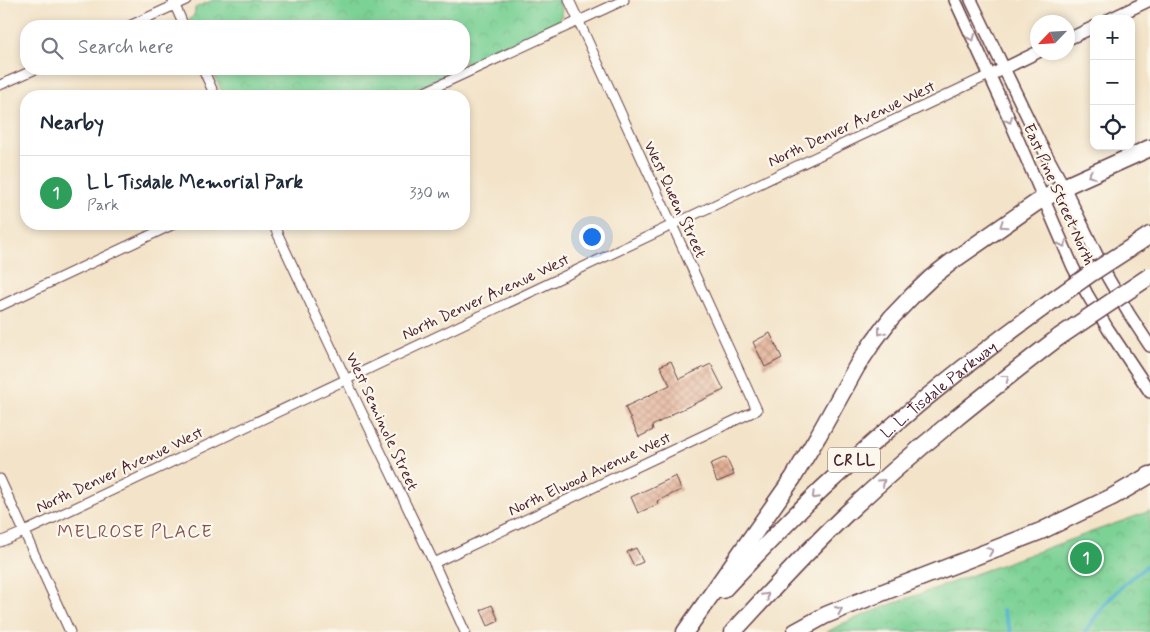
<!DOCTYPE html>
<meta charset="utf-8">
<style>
:root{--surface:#fff;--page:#f2f2f3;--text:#1f2937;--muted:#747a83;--line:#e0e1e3;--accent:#2563eb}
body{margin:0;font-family:Mynerve,sans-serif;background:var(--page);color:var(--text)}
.controls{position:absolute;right:15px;top:15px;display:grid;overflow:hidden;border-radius:10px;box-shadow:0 2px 8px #0003}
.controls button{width:45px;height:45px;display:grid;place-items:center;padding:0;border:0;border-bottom:1px solid var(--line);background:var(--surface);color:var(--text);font:25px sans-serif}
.compass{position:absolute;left:1030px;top:15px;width:45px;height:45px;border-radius:50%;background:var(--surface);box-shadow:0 2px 8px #0003;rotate:245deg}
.you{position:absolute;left:591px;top:236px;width:18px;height:18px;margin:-12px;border:4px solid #fff;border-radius:50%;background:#1a73e8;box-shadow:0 0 0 8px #1a73e833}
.badge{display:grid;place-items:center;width:32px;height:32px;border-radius:50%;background:var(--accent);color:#fff;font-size:16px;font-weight:700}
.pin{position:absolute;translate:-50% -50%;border:2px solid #fff;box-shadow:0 1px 5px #0006}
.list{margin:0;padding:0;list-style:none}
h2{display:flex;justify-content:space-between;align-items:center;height:65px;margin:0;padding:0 20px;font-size:21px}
h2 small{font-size:16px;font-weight:400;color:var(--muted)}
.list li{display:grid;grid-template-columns:32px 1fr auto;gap:15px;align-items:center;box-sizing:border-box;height:75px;padding:0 20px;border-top:1px solid var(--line)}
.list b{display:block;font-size:19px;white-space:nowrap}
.list p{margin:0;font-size:16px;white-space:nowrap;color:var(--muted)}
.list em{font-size:16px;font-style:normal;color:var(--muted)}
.icon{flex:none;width:28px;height:28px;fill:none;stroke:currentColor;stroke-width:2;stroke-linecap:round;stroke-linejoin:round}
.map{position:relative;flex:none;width:1150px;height:632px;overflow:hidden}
.search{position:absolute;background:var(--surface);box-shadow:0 2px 8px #0003;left:20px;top:20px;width:450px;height:55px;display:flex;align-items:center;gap:12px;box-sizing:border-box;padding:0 18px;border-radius:20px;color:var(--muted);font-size:19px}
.panel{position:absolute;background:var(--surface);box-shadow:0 2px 8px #0003;left:20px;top:90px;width:450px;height:140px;border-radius:20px}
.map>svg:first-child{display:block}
</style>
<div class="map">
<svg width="1150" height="632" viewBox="0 0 1150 632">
<defs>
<pattern id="park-crowns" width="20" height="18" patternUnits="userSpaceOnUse" patternTransform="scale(1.25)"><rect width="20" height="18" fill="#7cd195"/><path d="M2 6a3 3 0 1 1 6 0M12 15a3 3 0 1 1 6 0" fill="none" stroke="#6db381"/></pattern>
<pattern id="building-cross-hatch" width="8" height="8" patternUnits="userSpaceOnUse" patternTransform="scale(1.25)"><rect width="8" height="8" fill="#e3b196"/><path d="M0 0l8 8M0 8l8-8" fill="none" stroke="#ba8f7b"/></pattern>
</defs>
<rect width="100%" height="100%" fill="#fbf7ec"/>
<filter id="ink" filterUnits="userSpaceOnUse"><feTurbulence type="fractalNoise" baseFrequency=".02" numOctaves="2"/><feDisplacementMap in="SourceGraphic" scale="10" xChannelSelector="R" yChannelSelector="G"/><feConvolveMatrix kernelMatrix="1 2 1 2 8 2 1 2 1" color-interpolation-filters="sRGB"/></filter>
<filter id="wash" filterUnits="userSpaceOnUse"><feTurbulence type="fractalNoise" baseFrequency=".0096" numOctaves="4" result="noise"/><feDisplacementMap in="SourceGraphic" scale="20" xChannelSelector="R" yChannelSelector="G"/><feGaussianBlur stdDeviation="1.12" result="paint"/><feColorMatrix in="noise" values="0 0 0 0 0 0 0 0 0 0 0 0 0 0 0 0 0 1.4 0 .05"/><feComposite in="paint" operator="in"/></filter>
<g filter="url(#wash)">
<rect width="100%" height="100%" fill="#f3e3c8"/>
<g fill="url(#park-crowns)" stroke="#637860">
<path d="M213 0H559C564 11 563 19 552 26L464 66V26H192L189 20C194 16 195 14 195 8Z"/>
<path d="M211 69H459L399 96H224Z"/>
<path d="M1150 511V632H827L844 623 892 604Z"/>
</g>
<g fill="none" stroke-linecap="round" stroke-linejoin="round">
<g stroke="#4fb0ce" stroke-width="4">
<path d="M1003 610 1011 632"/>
<path d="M1085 632 1104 605 1123 585 1150 563"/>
</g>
</g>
<g id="blocks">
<g fill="url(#building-cross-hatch)">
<path d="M770 333 782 358 765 367 753 342Z"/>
<path d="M671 361 679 379 711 364 724 390 672 414V415L652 426 653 430 639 437 625 407 670 385 660 366Z"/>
<path d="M726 457 734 475 717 482 710 464Z"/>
<path d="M676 476 681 490 657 501 658 504 638 513 631 497Z"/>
<path d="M636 548 643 562 634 566 627 552Z"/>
<path d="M492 605 499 621 488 626 481 610Z"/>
</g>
</g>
</g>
<g filter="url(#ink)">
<use href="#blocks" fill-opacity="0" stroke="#633c43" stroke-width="1"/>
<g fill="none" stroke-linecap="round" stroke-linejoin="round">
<g stroke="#633c43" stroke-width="11">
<g id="minor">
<path d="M173 1 184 26"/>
<path d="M129 26 186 0"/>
<path d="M203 69 215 96"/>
<path d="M0 85 36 69"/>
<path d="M416 96 624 0"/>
<path d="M273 224 353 394 434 563 465 632"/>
<path d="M0 306 174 224"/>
<path d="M0 479 70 632"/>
<path d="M0 542 24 532 989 75"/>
<path d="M434 563 757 410 569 0"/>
</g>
</g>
<g stroke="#633c43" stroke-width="14">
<g id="tertiary">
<path d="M955 0 1001 100 1073 267 1087 294 1108 329 1150 392"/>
<path d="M971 0 1040 143 1064 187 1108 278 1129 314 1150 346"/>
<path d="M1110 19 1150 0"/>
<path d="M1068 39 1094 27"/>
<path d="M997 72 1038 52"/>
</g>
</g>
<g stroke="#633c43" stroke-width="19">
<g id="motorway">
<path d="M1138 243 1150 235"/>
<path id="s1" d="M723 590C756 555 789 520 824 487 893 423 965 364 1041 309"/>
<path d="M685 632 793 478 818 436 857 366 873 342 891 318 912 296 932 277 954 260 1036 203 1070 184 1150 148"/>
<path d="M733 632C770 592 806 552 846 514 913 451 985 394 1059 337"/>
<path d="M795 632 826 615 858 602 1041 531 1112 497 1150 475"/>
</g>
</g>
<use href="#minor" stroke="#fff" stroke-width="9"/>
<use href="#tertiary" stroke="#fff" stroke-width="11"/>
<use href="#motorway" stroke="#fff" stroke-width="16"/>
<g stroke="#633c43" stroke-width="19" stroke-linecap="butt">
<g id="motorway-bridge">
<path d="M1041 309 1090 274 1138 243"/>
<path d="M1059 337 1150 276"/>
</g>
</g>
<use href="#motorway-bridge" stroke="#fff" stroke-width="16"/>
</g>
<defs><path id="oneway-chevron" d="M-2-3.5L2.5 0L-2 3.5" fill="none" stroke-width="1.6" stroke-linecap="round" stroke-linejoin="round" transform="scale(1.25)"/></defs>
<g stroke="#ae9aa0">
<use href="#oneway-chevron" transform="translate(972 38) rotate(66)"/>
<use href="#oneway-chevron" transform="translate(1009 120) rotate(66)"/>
<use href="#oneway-chevron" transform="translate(1091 175) rotate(156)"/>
<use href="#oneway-chevron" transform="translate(1003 225) rotate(146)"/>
<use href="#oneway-chevron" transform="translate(1063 244) rotate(66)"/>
<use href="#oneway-chevron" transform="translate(881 332) rotate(127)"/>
<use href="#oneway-chevron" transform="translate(1006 378) rotate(-38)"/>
<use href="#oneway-chevron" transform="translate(882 482) rotate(-42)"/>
<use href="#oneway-chevron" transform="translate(815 496) rotate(135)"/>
<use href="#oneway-chevron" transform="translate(990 551) rotate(-21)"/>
<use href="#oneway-chevron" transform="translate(766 596) rotate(-47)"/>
<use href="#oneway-chevron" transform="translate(839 610) rotate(-24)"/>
</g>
</g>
<g text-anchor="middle" stroke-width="4.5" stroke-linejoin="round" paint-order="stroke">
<rect fill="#fbf7ec" stroke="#7f6065" stroke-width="1" x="828" y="447.5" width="52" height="25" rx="4"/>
<g font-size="15" font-weight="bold" fill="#4a1f2b">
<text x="854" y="465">CR LL</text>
</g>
<g font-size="16" fill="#4a1f2b" stroke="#fbf7ec">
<text transform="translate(851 123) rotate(-25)" y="6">North Denver Avenue West</text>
<text transform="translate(1060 194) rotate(66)" y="6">East Pine Street North</text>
<text transform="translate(676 199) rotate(65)" y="6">West Queen Street</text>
<text transform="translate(485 296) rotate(-25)" y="6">North Denver Avenue West</text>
<text dy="6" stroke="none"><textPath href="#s1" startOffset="295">L. L. Tisdale Parkway</textPath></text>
<text transform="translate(383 421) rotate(65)" y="6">West Seminole Street</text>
<text transform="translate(119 469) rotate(-25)" y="6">North Denver Avenue West</text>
<text transform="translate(589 473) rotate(-25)" y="6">North Elwood Avenue West</text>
</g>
<g font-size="18" letter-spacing="1" fill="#805250" stroke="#fbf7ec">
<text x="135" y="537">MELROSE PLACE</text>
</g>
</g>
</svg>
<div class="controls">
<button>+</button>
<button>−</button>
<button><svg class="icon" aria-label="locate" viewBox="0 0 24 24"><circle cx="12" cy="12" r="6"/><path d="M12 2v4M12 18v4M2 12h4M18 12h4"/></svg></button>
</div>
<svg class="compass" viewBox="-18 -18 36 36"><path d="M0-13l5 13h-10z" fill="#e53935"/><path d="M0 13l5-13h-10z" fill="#747a83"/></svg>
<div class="you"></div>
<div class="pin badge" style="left:1086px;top:558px;background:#2e9e5b">1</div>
<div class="search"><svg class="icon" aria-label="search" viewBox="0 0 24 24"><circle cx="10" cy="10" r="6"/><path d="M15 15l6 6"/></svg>Search here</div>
<section class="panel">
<h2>Nearby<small></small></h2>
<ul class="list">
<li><span class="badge" style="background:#2e9e5b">1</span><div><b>L L Tisdale Memorial Park</b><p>Park</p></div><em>330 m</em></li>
</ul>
</section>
</div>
